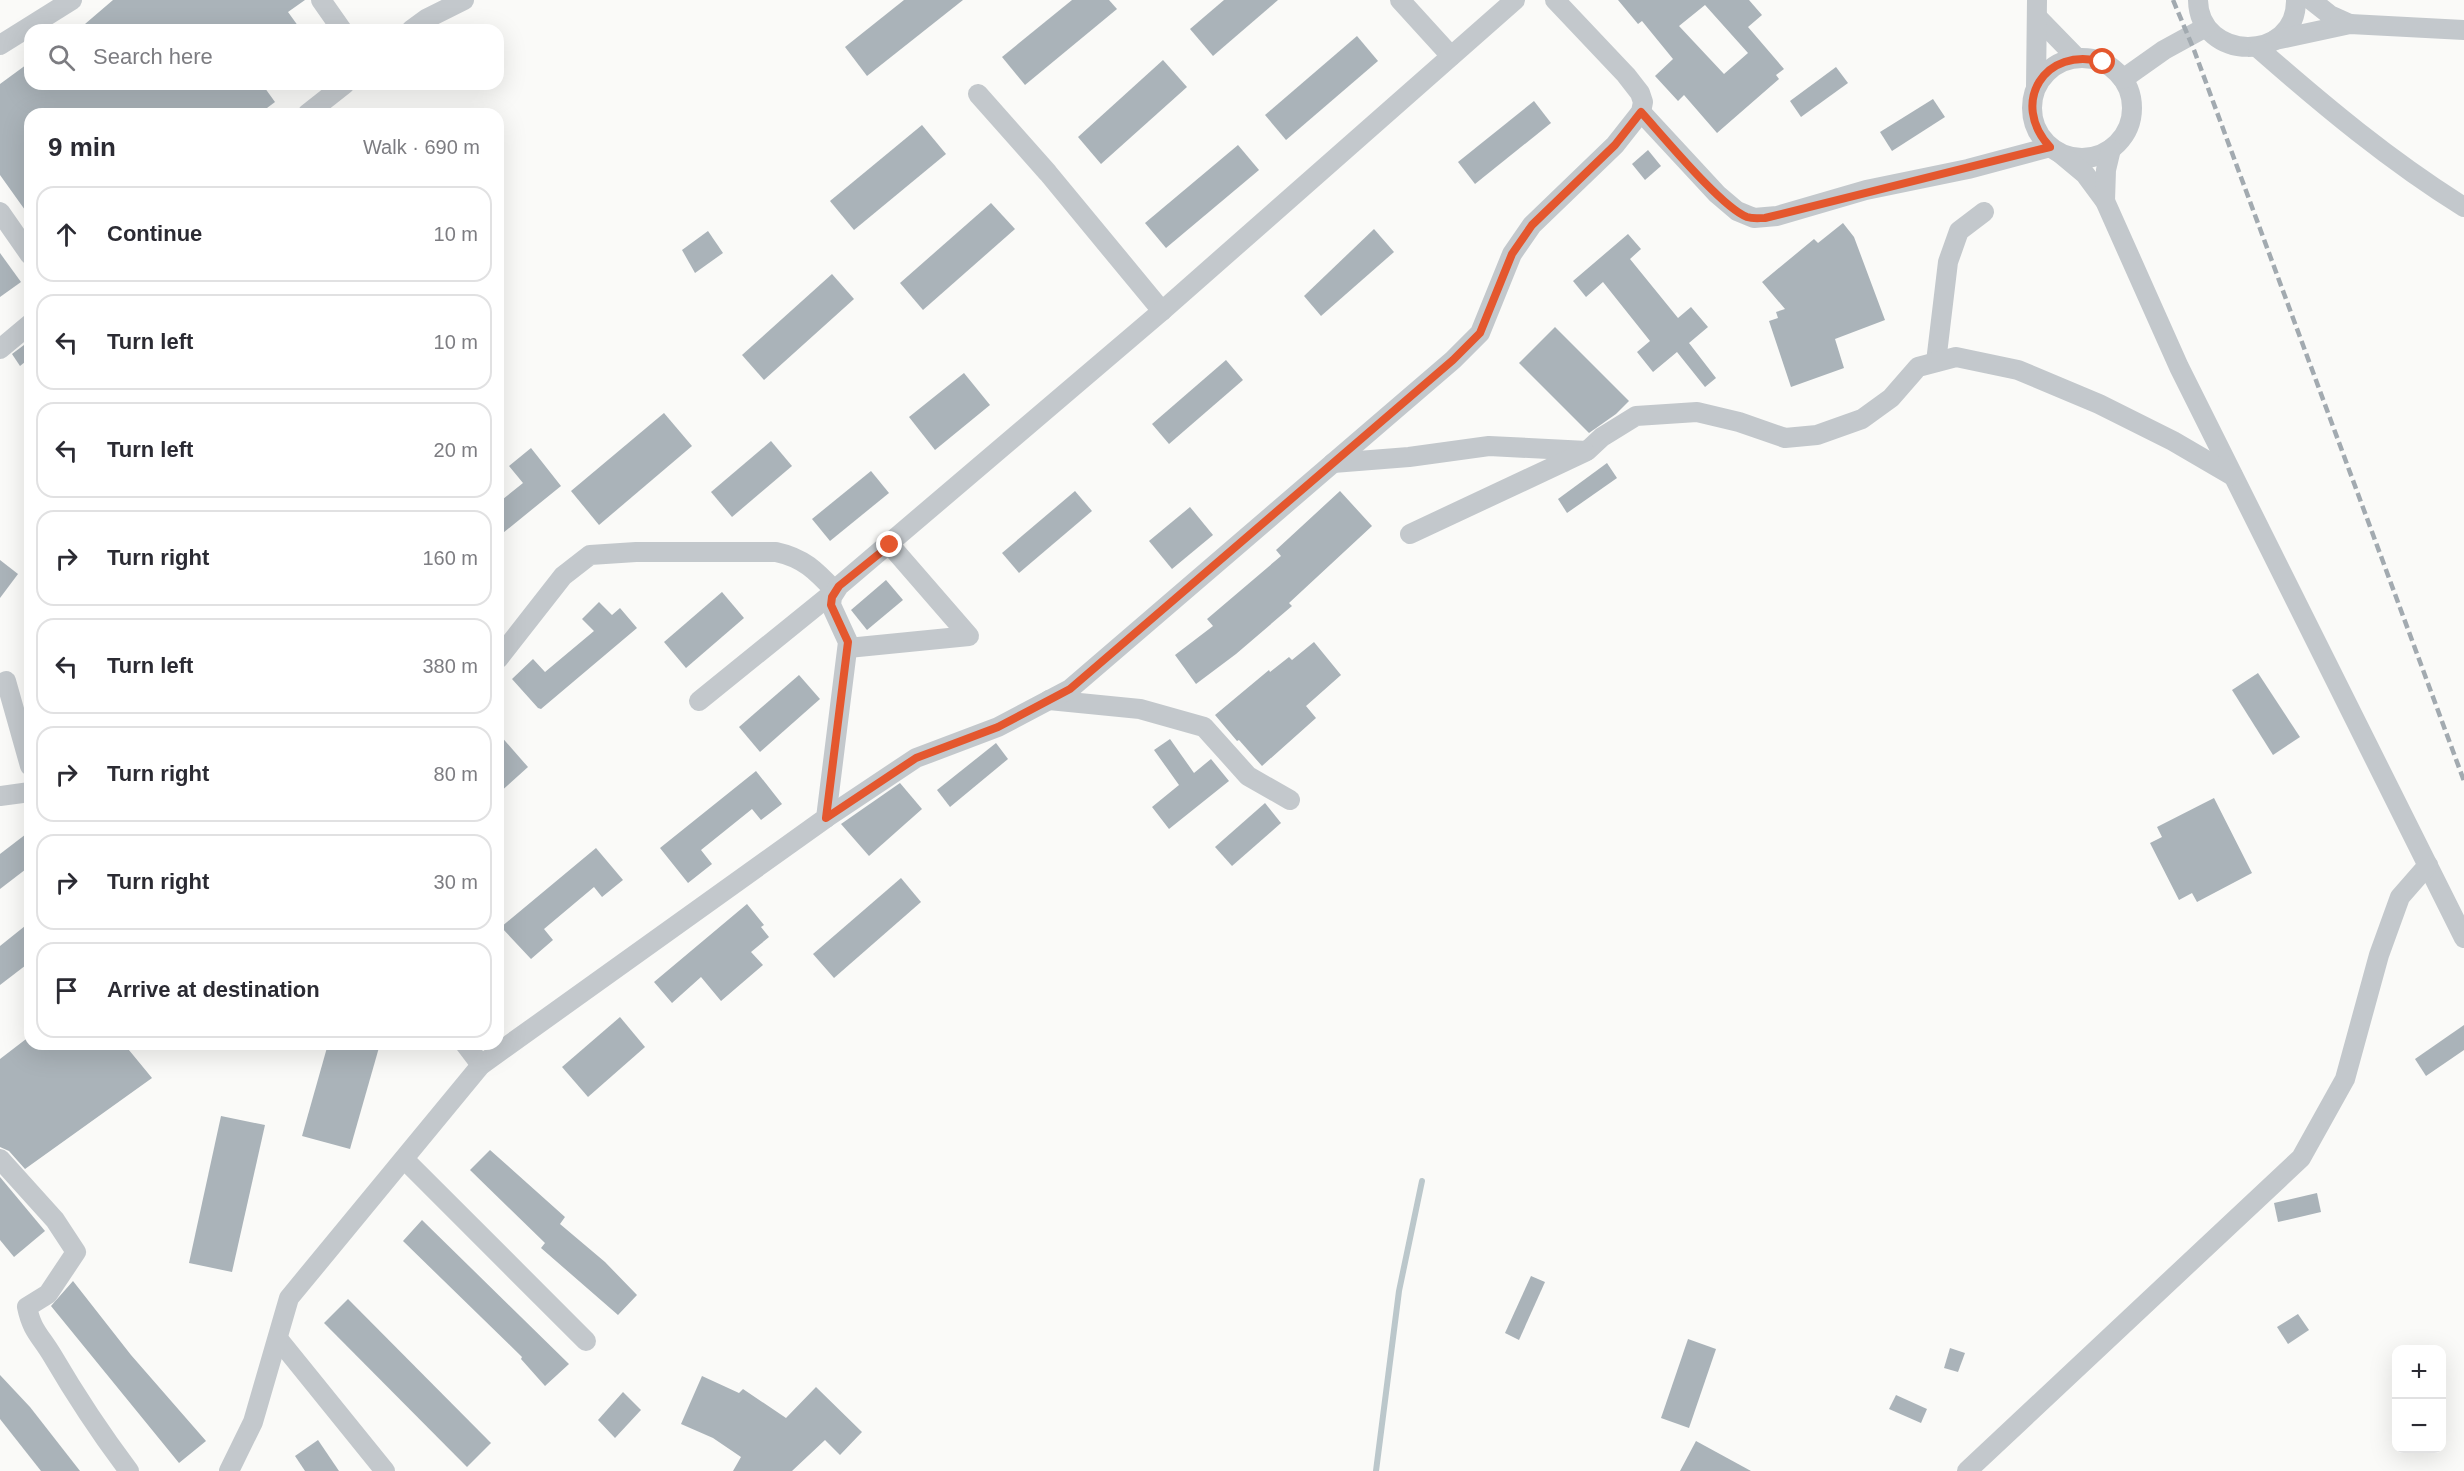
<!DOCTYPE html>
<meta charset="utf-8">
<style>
:root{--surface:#fff;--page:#f2f2f3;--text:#2b2b33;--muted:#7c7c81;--line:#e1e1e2}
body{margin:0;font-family:Helvetica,sans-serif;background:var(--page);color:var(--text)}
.controls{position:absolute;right:18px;bottom:18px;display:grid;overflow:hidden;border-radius:12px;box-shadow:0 6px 24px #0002}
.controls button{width:54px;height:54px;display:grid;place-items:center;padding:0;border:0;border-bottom:2px solid var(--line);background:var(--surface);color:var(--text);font:30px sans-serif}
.stop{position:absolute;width:18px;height:18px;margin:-14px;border:4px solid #e4572e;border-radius:50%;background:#fff}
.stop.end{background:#e4572e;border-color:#fff;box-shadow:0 2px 6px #0008}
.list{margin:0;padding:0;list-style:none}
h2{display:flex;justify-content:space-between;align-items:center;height:78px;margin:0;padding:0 24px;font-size:26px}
h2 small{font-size:20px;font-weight:400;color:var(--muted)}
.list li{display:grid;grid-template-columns:39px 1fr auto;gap:18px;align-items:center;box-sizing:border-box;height:96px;margin:0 12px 12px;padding:0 12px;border:2px solid var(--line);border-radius:18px}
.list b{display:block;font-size:22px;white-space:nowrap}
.list em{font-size:20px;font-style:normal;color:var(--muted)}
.icon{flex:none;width:33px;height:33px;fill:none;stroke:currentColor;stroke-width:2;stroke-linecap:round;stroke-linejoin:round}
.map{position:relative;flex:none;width:2464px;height:1471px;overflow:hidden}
.search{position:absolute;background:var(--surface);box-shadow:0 6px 24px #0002;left:24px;top:24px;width:480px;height:66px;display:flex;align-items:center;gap:15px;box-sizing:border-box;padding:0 21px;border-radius:18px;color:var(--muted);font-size:22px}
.panel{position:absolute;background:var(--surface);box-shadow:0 6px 24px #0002;left:24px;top:108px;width:480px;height:942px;border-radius:18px}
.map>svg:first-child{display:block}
</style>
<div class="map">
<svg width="2464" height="1471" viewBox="0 0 2464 1471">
<rect width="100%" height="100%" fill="#fafaf8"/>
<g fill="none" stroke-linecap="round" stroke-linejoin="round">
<path stroke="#bbc7cb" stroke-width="6" d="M1376 1471 1399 1291 1422 1181"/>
</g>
<g fill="#aab3b9" fill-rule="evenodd">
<path d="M113 0H305L288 12 301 30H78Z"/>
<path d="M904 0H963L867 76 845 47Z"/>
<path d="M1072 0H1109L1117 9 1025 85 1002 57Z"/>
<path d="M1224 0H1278L1213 56 1190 29Z"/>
<path d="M1618 0H1749L1762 15 1748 27 1784 69 1776 75 1779 79 1717 133 1684 95 1678 101 1655 76 1673 59 1642 21 1638 24ZM1705 5 1748 53 1724 74 1679 26Z"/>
<path d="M1357 36 1378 61 1286 140 1265 115Z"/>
<path d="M1163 60 1187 87 1101 164 1078 137Z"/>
<path d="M30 62V84H262L275 102 259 114H30V217L0 175V84Z"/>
<path d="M1836 67 1848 83 1801 117 1790 101Z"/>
<path d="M1933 99 1945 117 1892 151 1880 132Z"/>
<path d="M1534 101 1551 123 1475 184 1458 162Z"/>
<path d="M922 125 946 154 854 230 830 201Z"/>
<path d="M1238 145 1259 170 1166 248 1145 223Z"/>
<path d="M1648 150 1661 166 1645 180 1632 164Z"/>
<path d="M991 203 1015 229 923 310 900 283Z"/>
<path d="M1843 223 1854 237 1885 320 1835 339 1844 368 1791 387 1769 321 1778 318 1776 312 1785 309 1762 282 1814 239 1818 243Z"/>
<path d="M1374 229 1394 252 1321 316 1304 296Z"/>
<path d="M708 231 723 253 695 273 682 250Z"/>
<path d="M1628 234 1641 249 1630 259 1678 318 1691 307 1708 327 1689 343 1716 378 1705 387 1677 352 1653 372 1637 352 1650 341 1603 282 1586 297 1573 281Z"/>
<path d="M0 253 21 282 0 297Z"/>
<path d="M832 274 854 299 764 380 742 355Z"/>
<path d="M1555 327 1629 401 1616 414 1589 433 1519 363Z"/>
<path d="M24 345 30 358 20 366 12 354Z"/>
<path d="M1226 360 1243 380 1169 444 1152 424Z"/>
<path d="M964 373 990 405 935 450 909 417Z"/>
<path d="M664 413 692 446 599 525 571 491Z"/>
<path d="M771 441 792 466 732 517 711 492Z"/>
<path d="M531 448 561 486 498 537V503L523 483 509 466Z"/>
<path d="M1607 463 1617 478 1567 513 1558 499Z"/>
<path d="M871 471 889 493 830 541 812 519Z"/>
<path d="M1075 491 1092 511 1019 573 1002 553Z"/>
<path d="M1340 491 1372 526 1289 603 1292 606 1236 654 1196 684 1175 655 1213 626 1207 619 1281 556 1276 550Z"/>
<path d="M1190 507 1213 535 1172 569 1149 541Z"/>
<path d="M0 560 18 574 0 598Z"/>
<path d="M886 580 903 600 867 630 851 610Z"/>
<path d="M722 592 744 618 686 668 664 642Z"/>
<path d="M599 602 612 615 620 608 637 628 541 709 538 708 512 679 533 659 545 672 594 631 582 619Z"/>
<path d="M1314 642 1341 675 1306 706 1316 718 1262 766 1239 740 1237 741 1215 715 1269 670 1270 672 1289 657 1292 660Z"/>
<path d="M2258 673 2300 737 2273 755 2232 690Z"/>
<path d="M799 675 820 699 760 752 739 727Z"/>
<path d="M498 733 528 767 498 794Z"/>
<path d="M1170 739 1194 773 1211 759 1229 781 1169 829 1152 807 1179 785 1154 750Z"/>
<path d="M996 743 1008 759 950 807 937 790Z"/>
<path d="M756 771 782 804 761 820 752 809 701 850 712 864 688 883 660 848Z"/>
<path d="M900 783 922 809 869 856 841 824Z"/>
<path d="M2214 798 2252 873 2197 902 2192 893 2179 900 2150 843 2162 837 2157 827Z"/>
<path d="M1265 803 1281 823 1232 866 1215 847Z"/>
<path d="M30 831V866L0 889V854Z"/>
<path d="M596 848 623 880 602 897 594 887 544 929 553 940 531 959 501 927Z"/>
<path d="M901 878 921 902 834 978 813 954Z"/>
<path d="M747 904 764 925 761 927 769 937 751 952 763 965 721 1001 701 977 672 1003 654 982Z"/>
<path d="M30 922V962L0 985V946Z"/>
<path d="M620 1017 645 1047 588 1097 562 1067Z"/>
<path d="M2464 1025V1050L2426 1076 2415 1059Z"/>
<path d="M30 1036V1044H124L152 1078 25 1169 9 1151 0 1147V1059Z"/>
<path d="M328 1044H380L350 1149 302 1136Z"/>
<path d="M221 1116 265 1125 232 1272 189 1263Z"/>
<path d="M490 1150 565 1217 560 1224 605 1262 637 1295 618 1315 541 1248 545 1243 470 1170Z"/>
<path d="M0 1177 45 1231 14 1257 0 1240Z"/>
<path d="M2317 1193 2321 1212 2278 1222 2274 1203Z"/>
<path d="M422 1220 569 1364 545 1386 521 1359 522 1357 403 1241Z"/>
<path d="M1531 1276 1545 1282 1519 1340 1505 1333Z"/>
<path d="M73 1281 131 1355 206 1441 179 1463 51 1306Z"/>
<path d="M348 1299 491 1443 467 1467 324 1323Z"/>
<path d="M2298 1314 2309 1330 2288 1344 2277 1327Z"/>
<path d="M1688 1339 1716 1349 1689 1428 1661 1418Z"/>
<path d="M1950 1348 1965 1353 1958 1372 1944 1368Z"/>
<path d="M0 1375 30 1407 80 1471H41L0 1419Z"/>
<path d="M702 1376 739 1393 743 1389 786 1418 816 1387 862 1432 840 1455 825 1440 792 1471H733L741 1457 713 1438 681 1424Z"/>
<path d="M623 1392 641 1410 615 1438 598 1420Z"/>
<path d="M1896 1395 1927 1409 1921 1423 1889 1409Z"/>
<path d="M318 1440 339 1471H305L295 1456Z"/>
<path d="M1696 1441 1751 1471H1680Z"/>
</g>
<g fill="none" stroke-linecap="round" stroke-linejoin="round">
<g stroke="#c3c8cc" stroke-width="20">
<path d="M321 0 342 30"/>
<path d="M1400 0 1451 56"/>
<path d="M2198 0C2199 62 2297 63 2296 0"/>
<path d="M2311 0 2330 15 2350 24"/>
<path d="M2039 19 2077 58"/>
<path d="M411 30 426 19 464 0"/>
<path d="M2275 40 2350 24 2464 30"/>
<path d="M0 45 72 0"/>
<path d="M2258 48C2323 105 2390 161 2464 207"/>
<circle cx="2082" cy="108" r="50"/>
<path d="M2123 79 2164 50 2206 27"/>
<path d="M2036 87 2037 0"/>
<path d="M978 94 1048 173 1162 311"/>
<path d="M1641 112 1717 194 1737 211 1754 218 1777 216 1866 190 1968 169 2050 147"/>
<path d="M307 114 345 84"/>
<path d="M2061 154 2085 174 2105 201 2179 367 2464 938"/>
<path d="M2105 201 2106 170 2111 149"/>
<path d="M0 212 30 255"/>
<path d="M0 349 30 324"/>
<path d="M1936 362 1948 262 1959 231 1984 212"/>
<path d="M1333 463 1409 457 1489 446 1587 451 1602 437 1636 416 1697 412 1739 422 1785 438 1817 435 1862 419 1891 398 1918 367 1956 357 2018 370 2099 404 2173 441 2233 476"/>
<path d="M1410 534 1585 452"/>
<path d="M848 648 969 636 890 545"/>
<path d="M498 659 563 576 590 555 636 552H776C804 558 816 571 835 591L699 701"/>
<path d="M6 681 30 766"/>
<path d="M1049 700 1140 709 1204 727 1248 776 1290 800"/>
<path d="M0 796 30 792"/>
<path d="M826 818 916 758 998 727 1070 689 1453 360 1480 333 1512 254 1532 225 1615 145 1641 112 1643 102 1640 93 1626 75 1555 0"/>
<path d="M465 1044 481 1065"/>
<path d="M0 1159 55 1220 76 1252 48 1294 27 1307C32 1331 40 1335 52 1355 76 1396 101 1434 129 1471"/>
<path d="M404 1159 586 1341"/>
<path d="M279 1340 385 1471"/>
<path d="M229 1471 253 1422 289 1298 481 1065 826 818 848 642 831 605 832 597 839 586 1162 311 1515 0"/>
<path d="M1967 1471 2301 1158 2345 1079 2379 955 2400 897 2428 865"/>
</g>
<path stroke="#a2aab0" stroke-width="4.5" stroke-dasharray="9 4.5" stroke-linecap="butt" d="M2173 0 2194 50 2464 781"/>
</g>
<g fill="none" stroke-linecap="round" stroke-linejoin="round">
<path stroke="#e4572e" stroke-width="8" d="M890 545 839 586 832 597 831 605 848 642 826 818 916 758 998 727 1070 689 1453 360 1480 333 1512 254 1532 225 1615 145 1641 112C1662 135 1722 208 1747 217 1753 219 1759 218 1765 218L2050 147C2009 103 2045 45 2103 62"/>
</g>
</svg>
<div class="controls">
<button>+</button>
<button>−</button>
</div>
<div class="stop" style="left:2103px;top:62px"></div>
<div class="stop end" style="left:890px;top:545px"></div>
<div class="search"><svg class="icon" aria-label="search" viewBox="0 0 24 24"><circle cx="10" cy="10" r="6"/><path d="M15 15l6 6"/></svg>Search here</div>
<section class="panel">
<h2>9 min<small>Walk · 690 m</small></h2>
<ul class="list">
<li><svg class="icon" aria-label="ahead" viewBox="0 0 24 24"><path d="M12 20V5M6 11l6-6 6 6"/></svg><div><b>Continue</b></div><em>10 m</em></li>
<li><svg class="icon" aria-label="left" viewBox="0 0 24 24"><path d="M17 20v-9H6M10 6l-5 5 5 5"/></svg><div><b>Turn left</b></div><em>10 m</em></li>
<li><svg class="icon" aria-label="left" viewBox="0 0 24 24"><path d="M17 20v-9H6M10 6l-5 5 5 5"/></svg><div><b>Turn left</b></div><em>20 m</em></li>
<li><svg class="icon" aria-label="right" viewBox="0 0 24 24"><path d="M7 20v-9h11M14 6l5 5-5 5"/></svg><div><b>Turn right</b></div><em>160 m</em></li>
<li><svg class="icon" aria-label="left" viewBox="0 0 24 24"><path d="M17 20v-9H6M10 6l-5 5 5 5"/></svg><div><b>Turn left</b></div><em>380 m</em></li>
<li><svg class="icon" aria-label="right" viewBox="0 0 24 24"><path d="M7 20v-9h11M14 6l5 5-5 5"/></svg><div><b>Turn right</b></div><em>80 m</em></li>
<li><svg class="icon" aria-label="right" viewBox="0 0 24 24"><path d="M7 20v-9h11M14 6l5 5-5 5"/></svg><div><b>Turn right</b></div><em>30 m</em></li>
<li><svg class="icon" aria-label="arrive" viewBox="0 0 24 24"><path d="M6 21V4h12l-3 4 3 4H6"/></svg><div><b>Arrive at destination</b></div></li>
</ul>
</section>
</div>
